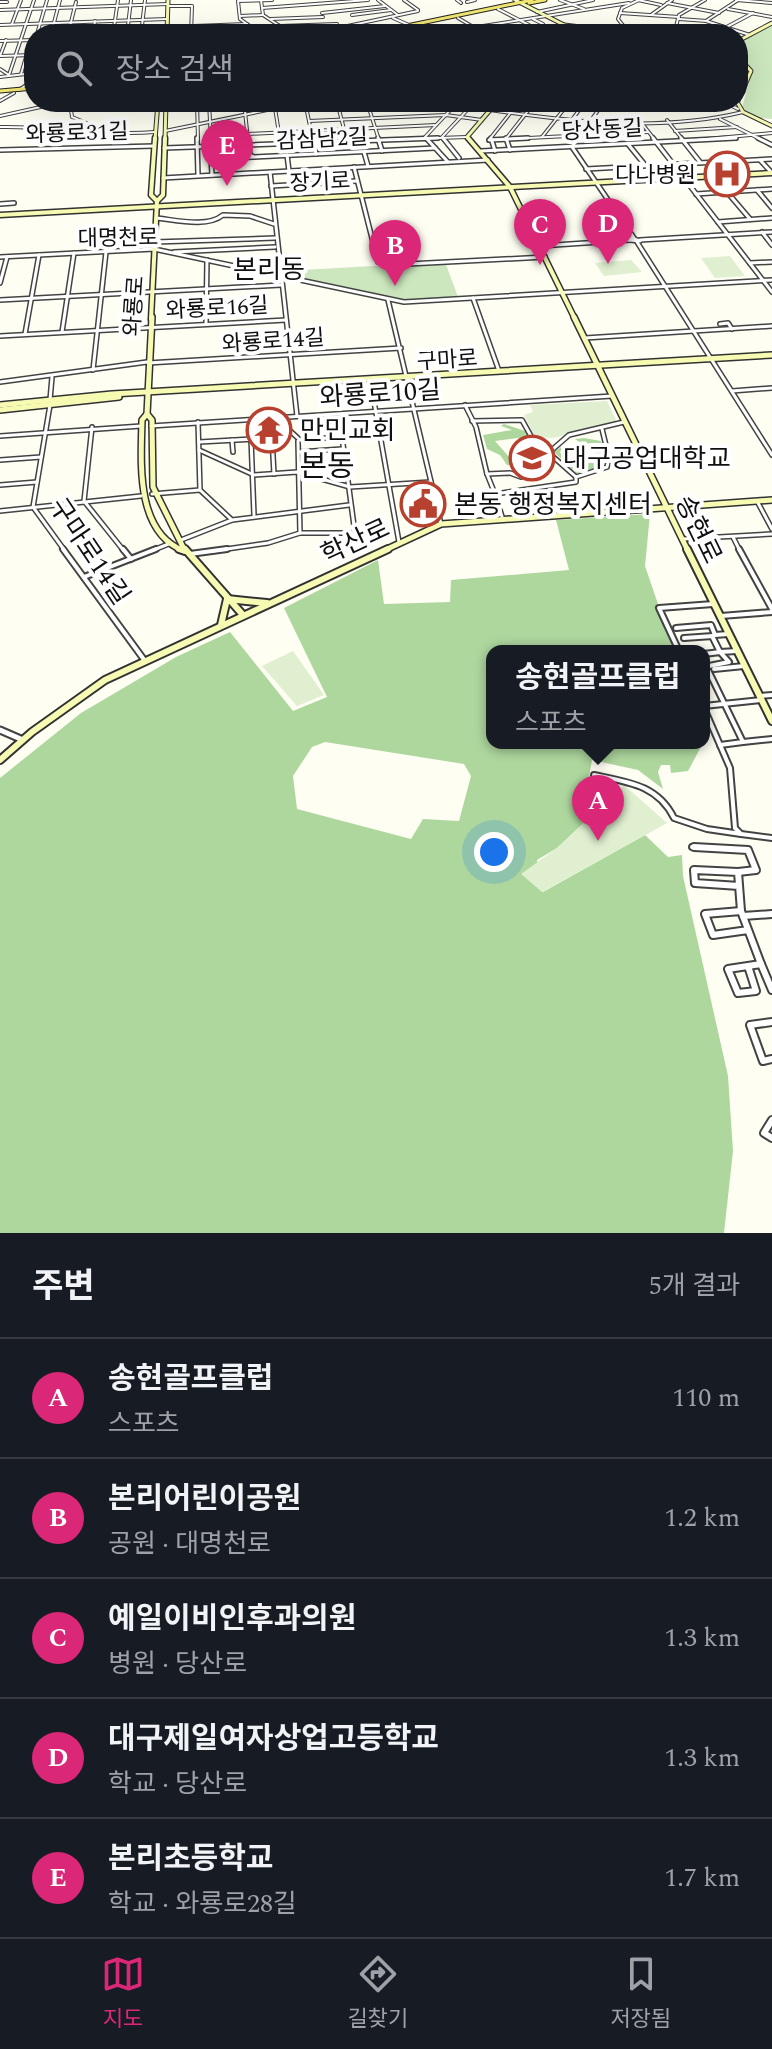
<!DOCTYPE html>
<html lang="ko">
<meta charset="utf-8">
<style>
:root{--surface:#171b24;--page:#242831;--text:#f1f3f6;--muted:#9ea1a6;--line:#363941;--accent:#db2777}
body{margin:0;font-family:Spectral,"Noto Sans KR",serif;background:var(--page);color:var(--text)}
.you{position:absolute;left:494px;top:852px;width:28px;height:28px;margin:-20px;border:6px solid #fff;border-radius:50%;background:#1a73e8;box-shadow:0 0 0 12px #1a73e833}
.badge{display:grid;place-items:center;width:52px;height:52px;border-radius:50%;background:var(--accent);color:#fff;font-size:26px;font-weight:700}
.pin{position:absolute;translate:-50% -66px;filter:drop-shadow(0 2px 4px #0008)}
.pin::after{content:'';position:absolute;top:42px;width:28px;height:24px;background:inherit;clip-path:polygon(0 0,100% 0,50% 100%)}
.popup{position:absolute;left:486px;top:645px;width:224px;height:104px;box-sizing:border-box;display:grid;place-content:center;border-radius:16px;background:var(--surface);filter:drop-shadow(0 2px 6px #0005);font-size:26px;white-space:nowrap;color:var(--muted)}
.popup b{font-size:30px;color:var(--text)}
.popup::after{content:'';position:absolute;left:50%;top:100%;margin-left:-16px;border:16px solid transparent;border-top-color:var(--surface)}
.list{margin:0;padding:0;list-style:none}
h2{display:flex;justify-content:space-between;align-items:center;height:104px;margin:0;padding:0 32px;font-size:34px}
h2 small{font-size:26px;font-weight:400;color:var(--muted)}
.list li{display:grid;grid-template-columns:52px 1fr auto;gap:24px;align-items:center;box-sizing:border-box;height:120px;padding:0 32px;border-top:2px solid var(--line)}
.list b{display:block;font-size:30px;white-space:nowrap}
.list p{margin:0;font-size:26px;white-space:nowrap;color:var(--muted)}
.list em{font-size:26px;font-style:normal;color:var(--muted)}
.icon{flex:none;width:44px;height:44px;fill:none;stroke:currentColor;stroke-width:2;stroke-linecap:round;stroke-linejoin:round}
.map{position:relative;flex:none;width:772px;height:1233px;overflow:hidden}
.search{position:absolute;background:var(--surface);box-shadow:0 8px 32px #0002;left:24px;right:24px;top:24px;height:88px;display:flex;align-items:center;gap:20px;box-sizing:border-box;padding:0 28px;border-radius:32px;color:var(--muted);font-size:30px}
.sheet{height:704px;background:var(--surface)}
nav{display:flex;justify-content:space-around;align-items:center;box-sizing:border-box;height:112px;border-top:2px solid var(--line);background:var(--surface);font-size:22px;color:var(--muted)}
nav a{display:grid;justify-items:center;gap:4px}
nav .on{color:var(--accent)}
.map>svg:first-child{display:block}
</style>
<div class="map">
<svg width="772" height="1233" viewBox="0 0 772 1233">
<rect width="100%" height="100%" fill="#fefef3"/>
<g fill="#cce7be">
<path d="M772 25V119L757 118 742 108 752 71 738 56V43Z"/>
<path d="M445 262 458 297 403 300 283 275V271Z"/>
</g>
<g fill="#aed79e" fill-rule="evenodd">
<path d="M504 424 525 431 540 448V452L526 465H507L500 455 487 449 483 435 512 430 501 426ZM518 438 534 450 526 461 511 459 495 441Z"/>
<path d="M584 438 601 441 605 456 598 469 576 473 554 452 564 445 560 452C566 465 574 466 587 465L597 454 575 439Z"/>
<path d="M650 514 645 566 674 651H492V743H703L688 771 671 773 670 765H661L658 772 663 789 638 770 592 760 589 777 621 788 557 848 537 860 543 892 645 835 668 857 682 855 683 876 728 1076 733 1151 724 1233H0V778L81 713 176 657 230 632 293 711 327 697 284 608 378 560 384 604 450 602 451 580 569 570 556 520ZM325 742 464 764 471 776 459 821 423 819 411 839 297 809 293 776 312 747Z"/>
</g>
<g fill="#dfefcf">
<path d="M730 256 745 276 715 278 701 258Z"/>
<path d="M631 260 642 272 604 276 595 263Z"/>
<path d="M607 401 617 422 553 438 535 437 524 415 533 412 530 405Z"/>
<path d="M293 651 324 695 297 706 262 666Z"/>
<path d="M624 785 667 823 542 892 521 874 557 848Z"/>
</g>
<g fill="none" stroke-linecap="round" stroke-linejoin="round">
<g stroke="#434343" stroke-width="4">
<g id="minor-far3">
<path d="M378 0 398 15"/>
<path d="M404 0 418 10"/>
<path d="M457 0 461 3"/>
<path d="M560 0 584 9"/>
<path d="M638 0 661 5"/>
<path d="M736 0 772 3"/>
<path d="M738 0 706 21 750 35"/>
<path d="M0 2H7"/>
<path d="M467 2 475 0"/>
<path d="M667 3 719 13"/>
<path d="M168 6H192L191 34"/>
<path d="M262 8 368 0"/>
<path d="M498 9 529 25 521 34"/>
<path d="M728 9 772 17"/>
<path d="M0 10 168 4"/>
<path d="M537 12 593 0"/>
<path d="M322 13 385 6"/>
<path d="M620 13 679 17"/>
<path d="M352 15 391 10"/>
<path d="M651 15 672 0"/>
<path d="M240 16 263 15"/>
<path d="M393 18 409 25"/>
<path d="M458 18 485 34"/>
<path d="M271 19 323 17"/>
<path d="M533 19 543 24 534 34"/>
<path d="M679 19 707 21"/>
<path d="M12 24 21 0"/>
<path d="M0 25 167 19"/>
<path d="M500 25 515 34"/>
<path d="M202 26V34"/>
<path d="M280 26 337 24"/>
<path d="M167 27 247 24"/>
<path d="M342 27 357 34"/>
<path d="M405 29 414 34"/>
<path d="M675 31H719L753 13"/>
<path d="M523 32 542 34"/>
<path d="M629 33 618 19 622 8 639 0"/>
<path d="M37 34 47 0"/>
<path d="M51 34 60 0"/>
<path d="M68 34 76 2"/>
<path d="M93 34 95 21"/>
<path d="M113 34 118 0"/>
<path d="M127 34 131 0"/>
<path d="M141 34 145 0"/>
<path d="M261 34 240 19 238 1 272 0"/>
<path d="M310 34 418 11"/>
<path d="M432 34 629 3"/>
<path d="M674 34 679 15 705 0"/>
<path d="M0 41 34 40"/>
<path d="M0 56 34 55"/>
<path d="M0 56 6 40"/>
<path d="M0 69 9 75 34 0"/>
<path d="M21 74 31 40"/>
<path d="M0 77 34 73"/>
<path d="M19 90 32 81 33 74"/>
<path d="M0 101 14 93"/>
<path d="M70 102 72 117 113 134"/>
<path d="M197 102 198 140"/>
<path d="M209 102 211 140"/>
<path d="M244 102 248 140"/>
<path d="M274 102 279 133"/>
<path d="M305 102 313 140"/>
<path d="M337 102 344 129"/>
<path d="M367 102 379 140"/>
<path d="M551 102 600 108"/>
<path d="M724 102 738 109"/>
<path d="M166 105 209 102"/>
<path d="M368 106 423 102"/>
<path d="M490 110C573 122 660 132 743 112"/>
<path d="M720 119 762 140"/>
<path d="M572 120 582 106"/>
<path d="M667 120 683 140"/>
<path d="M309 121 446 115 482 120"/>
<path d="M640 121 655 140"/>
<path d="M0 127C52 126 103 136 155 132"/>
<path d="M165 131 307 102"/>
<path d="M675 131 737 127"/>
<path d="M248 134 436 125"/>
<path d="M542 137 568 104"/>
<path d="M383 140 467 137"/>
<path d="M428 140 425 137 456 104"/>
<path d="M444 140 442 137 471 106"/>
<path d="M489 140 648 132"/>
<path d="M489 140 519 102"/>
<path d="M505 140 535 102"/>
<path d="M577 140 604 102"/>
<path d="M696 140 772 133"/>
</g>
</g>
<g stroke="#434343" stroke-width="6">
<g id="minor-far2">
<path d="M197 138 198 175"/>
<path d="M210 138 212 175"/>
<path d="M248 138 250 155 254 157 435 148"/>
<path d="M313 138 316 154"/>
<path d="M378 138 382 151"/>
<path d="M426 138 448 162"/>
<path d="M443 138 459 158"/>
<path d="M491 138 495 151"/>
<path d="M506 138 510 150"/>
<path d="M578 138 572 147 634 238"/>
<path d="M653 138 772 292"/>
<path d="M681 138 700 162"/>
<path d="M758 138 772 145"/>
<path d="M489 140 528 138"/>
<path d="M628 144 645 165"/>
<path d="M164 148 438 138"/>
<path d="M0 150 154 146"/>
<path d="M481 151 736 138"/>
<path d="M364 152 368 166"/>
<path d="M287 155 289 171"/>
<path d="M211 159 253 157"/>
<path d="M760 160 772 173"/>
<path d="M635 166 644 180"/>
<path d="M354 167 378 262 389 265 545 257"/>
<path d="M586 169 772 159"/>
<path d="M270 172 297 416"/>
<path d="M163 178 488 160"/>
<path d="M290 184 299 174"/>
<path d="M271 186 357 181"/>
<path d="M757 190 772 208"/>
<path d="M727 192 750 219"/>
<path d="M696 194 772 189"/>
<path d="M0 204 14 203"/>
<path d="M156 218C176 220 207 228 223 215L250 216 274 224"/>
<path d="M718 222 772 218"/>
<path d="M762 232 772 245"/>
<path d="M631 238 640 241 630 240Z"/>
<path d="M640 240 772 232"/>
<path d="M155 242 275 238"/>
<path d="M637 242 772 455"/>
<path d="M540 246 630 240"/>
<path d="M174 252 275 247"/>
<path d="M750 263 772 262"/>
<path d="M0 283 7 257"/>
<path d="M473 298 499 371"/>
<path d="M0 300 281 285"/>
<path d="M388 300 441 524"/>
<path d="M206 324 207 260"/>
<path d="M720 324 728 323 732 329"/>
<path d="M62 332 74 253"/>
<path d="M25 334 39 255"/>
<path d="M0 336 286 320"/>
<path d="M585 338 772 326"/>
<path d="M148 363 401 348"/>
<path d="M93 370 106 252"/>
<path d="M370 379 399 542"/>
<path d="M0 382 147 362"/>
<path d="M732 391 772 388"/>
<path d="M50 400 52 377"/>
<path d="M50 405 33 507 65 551"/>
<path d="M465 405 476 427 487 474 510 473 521 477 569 435 624 422"/>
<path d="M275 417 300 440 380 434"/>
<path d="M472 421 522 420 532 438 576 477"/>
<path d="M198 422 200 490 232 520"/>
<path d="M151 426 612 396"/>
<path d="M92 427 84 501 124 551"/>
<path d="M0 436 141 426"/>
<path d="M251 439 254 515"/>
<path d="M232 440 233 452"/>
<path d="M298 441 300 533"/>
<path d="M199 442 272 438 274 474"/>
<path d="M199 450 254 475 297 472 350 487 431 482"/>
<path d="M299 452 342 449"/>
<path d="M0 460 41 457"/>
<path d="M487 474 495 494 576 482V477L607 467 609 458 602 429"/>
<path d="M0 485 37 482"/>
<path d="M152 494 200 490"/>
<path d="M495 494 503 520"/>
<path d="M757 501 772 529"/>
<path d="M0 511 141 496"/>
<path d="M733 537 740 551"/>
<path d="M683 539 772 534"/>
<path d="M181 540 232 520 349 505"/>
<path d="M151 551 171 543"/>
<path d="M213 551 268 543 300 533H355L342 437"/>
</g>
</g>
<g stroke="#434343" stroke-width="8">
<g id="minor-far1">
<path d="M63 549 145 661"/>
<path d="M123 549 131 559"/>
<path d="M739 549 772 609"/>
<path d="M190 554 227 549"/>
<path d="M84 577 156 549"/>
<path d="M721 616 772 612"/>
<path d="M676 628 711 625 715 635 728 634"/>
<path d="M712 636 720 652 737 651"/>
<path d="M684 638 713 636"/>
<path d="M679 651 659 608 713 604"/>
<path d="M704 654 720 652 729 662 704 667"/>
<path d="M714 669 744 666"/>
<path d="M708 670 743 742 720 745"/>
<path d="M760 696 772 695"/>
<path d="M704 706 761 700"/>
<path d="M704 708 730 768 735 828 741 834 772 838"/>
<path d="M743 742 772 739"/>
<path d="M594 775C628 782 658 785 674 818L707 829 741 834"/>
<path d="M692 847 731 849"/>
</g>
</g>
<g stroke="#434343" stroke-width="10">
<g id="minor">
<path d="M694 847 748 850 756 870 738 872"/>
<path d="M739 886 695 883 694 870 738 872 741 911"/>
<path d="M743 916 772 914"/>
<path d="M748 930 713 935 705 914 741 911 761 964"/>
<path d="M748 966 756 991 738 993 728 969 761 964 772 990"/>
<path d="M772 1022 750 1025 763 1061 772 1059"/>
<path d="M772 1120 764 1133 772 1138"/>
</g>
</g>
<g stroke="#434343" stroke-width="4">
<g id="tertiary-far2">
<path d="M261 0 263 15 292 34"/>
<path d="M0 116 63 102"/>
</g>
</g>
<g stroke="#434343" stroke-width="6">
<path id="tertiary-far1" d="M0 257 154 249 404 302 772 280"/>
</g>
<g stroke="#434343" stroke-width="9">
<path id="tertiary" d="M0 730 23 740"/>
</g>
<g stroke="#323232" stroke-width="5">
<g id="secondary-far3">
<path d="M515 0 564 25 556 34"/>
<path d="M564 25 640 34"/>
<path d="M167 34 168 0"/>
<path d="M738 41 772 23"/>
<path d="M738 57 751 71 738 101"/>
<path d="M737 102 743 112 772 126"/>
<path d="M155 140 158 102"/>
<path d="M165 140 166 102"/>
<path d="M470 140 467 137 497 102"/>
</g>
</g>
<g stroke="#323232" stroke-width="7">
<g id="secondary-far2">
<path d="M155 138 151 195 157 201"/>
<path d="M468 138 510 187 575 319"/>
<path d="M0 215 772 173"/>
<path d="M151 319 157 201 163 195 165 138"/>
</g>
</g>
<g stroke="#323232" stroke-width="8">
<g id="secondary-far1">
<path d="M152 317 147 414 142 420C141 462 135 532 184 551"/>
<path d="M574 317 688 551"/>
<path d="M0 405 112 394 772 355"/>
<path d="M0 410 119 397"/>
<path d="M147 414 152 420 153 487 185 551"/>
<path d="M383 551 441 524 772 500"/>
</g>
</g>
<g stroke="#323232" stroke-width="10">
<g id="secondary">
<path d="M179 549 185 551"/>
<path d="M185 549 243 615"/>
<path d="M687 549 772 721"/>
<path d="M221 625 227 599 267 603"/>
<path d="M0 760 32 732 105 680 388 549"/>
</g>
</g>
<g stroke="#212121" stroke-width="5">
<g id="primary">
<path d="M529 3 545 0"/>
<path d="M368 34 532 0"/>
<path d="M0 91 34 88"/>
</g>
</g>
<use href="#minor-far3" stroke="#fff" stroke-width="2"/>
<use href="#minor-far2" stroke="#fff" stroke-width="3"/>
<use href="#minor-far1" stroke="#fff" stroke-width="4"/>
<use href="#minor" stroke="#fff" stroke-width="6"/>
<use href="#tertiary-far2" stroke="#fff" stroke-width="2"/>
<use href="#tertiary-far1" stroke="#fff" stroke-width="3"/>
<use href="#tertiary" stroke="#fff" stroke-width="5"/>
<use href="#secondary-far3" stroke="#f6fab2" stroke-width="3"/>
<use href="#secondary-far2" stroke="#f6fab2" stroke-width="4"/>
<use href="#secondary-far1" stroke="#f6fab2" stroke-width="5"/>
<use href="#secondary" stroke="#f6fab2" stroke-width="6"/>
<use href="#primary" stroke="#f0e671" stroke-width="3"/>
</g>
<defs>
<g id="hospital-ring" transform="scale(2.3)"><circle r="9.5" fill="#fff" stroke="#b8402f" stroke-width="1.5"/><path d="M-5-5h3v3.5h4V-5h3V5h-3V1.5h-4V5h-3Z" fill="#b8402f"/></g>
<g id="temple-ring" transform="scale(2.3)"><circle r="9.5" fill="#fff" stroke="#b8402f" stroke-width="1.5"/><path d="M0-6L5-2H3V0L6.5 2.5H4V6H1.5V3h-3V6H-4V2.5H-6.5L-3 0V-2H-5Z" fill="#b8402f"/></g>
<g id="university-ring" transform="scale(2.3)"><circle r="9.5" fill="#fff" stroke="#b8402f" stroke-width="1.5"/><path d="M0-5L7-2L0 1L-7-2ZM-4 1L0 2.5L4 1V4Q0 6-4 4Z" fill="#b8402f"/></g>
<g id="civic-ring" transform="scale(2.3)"><circle r="9.5" fill="#fff" stroke="#b8402f" stroke-width="1.5"/><path d="M-.6-6.5H3V-4.5H.6V-3L4-1V1h2V6H-6V1h2V-1L-.6-3ZM-1.2 2.5V6h2.4V2.5Z" fill="#b8402f"/></g>
</defs>
<g fill-rule="evenodd">
<use href="#hospital-ring" x="727" y="174"/>
<use href="#temple-ring" x="269" y="430"/>
<use href="#university-ring" x="532" y="458"/>
<use href="#civic-ring" x="423" y="504"/>
</g>
<g text-anchor="middle" stroke-width="8" stroke-linejoin="round" paint-order="stroke">
<g font-size="22" fill="#101010" stroke="#fff">
<text transform="translate(602 129) rotate(-3)" y="8">당산동길</text>
<text transform="translate(77 132) rotate(-2)" y="8">와룡로31길</text>
<text transform="translate(322 138) rotate(-3)" y="8">감삼남2길</text>
<text transform="translate(320 181) rotate(-3)" y="8">장기로</text>
<text transform="translate(118 237) rotate(-1)" y="8">대명천로</text>
<text transform="translate(133 306) rotate(-86)" y="8">와룡로</text>
<text transform="translate(217 307) rotate(-3)" y="8">와룡로16길</text>
<text transform="translate(273 340) rotate(-4)" y="8">와룡로14길</text>
<text transform="translate(447 359) rotate(-4)" y="8">구마로</text>
</g>
<g font-size="22" fill="#101010" stroke="#fff" text-anchor="end">
<text x="696" y="182">다나병원</text>
</g>
<g font-size="26" fill="#101010" stroke="#fff">
<text x="269" y="278">본리동</text>
</g>
<g font-size="26" fill="#101010" stroke="#fff">
<text transform="translate(380 393) rotate(-4)" y="9">와룡로10길</text>
<text transform="translate(699 529) rotate(64)" y="9">송현로</text>
<text transform="translate(355 541) rotate(-25)" y="9">학산로</text>
<text transform="translate(90 551) rotate(56)" y="9">구마로14길</text>
</g>
<g font-size="26" fill="#101010" stroke="#fff" text-anchor="start">
<text x="300" y="439">만민교회</text>
<text x="563" y="467">대구공업대학교</text>
<text x="454" y="513">본동 행정복지센터</text>
</g>
<g font-size="30" fill="#101010" stroke="#fff">
<text x="327" y="476">본동</text>
</g>
</g>
</svg>
<div class="you"></div>
<div class="pin badge" style="left:598px;top:841px">A</div>
<div class="popup"><b>송현골프클럽</b>스포츠</div>
<div class="pin badge" style="left:395px;top:286px">B</div>
<div class="pin badge" style="left:540px;top:265px">C</div>
<div class="pin badge" style="left:608px;top:264px">D</div>
<div class="pin badge" style="left:227px;top:186px">E</div>
<div class="search"><svg class="icon" aria-label="search" viewBox="0 0 24 24"><circle cx="10" cy="10" r="6"/><path d="M15 15l6 6"/></svg>장소 검색</div>
</div>
<section class="sheet">
<h2>주변<small>5개 결과</small></h2>
<ul class="list">
<li><span class="badge">A</span><div><b>송현골프클럽</b><p>스포츠</p></div><em>110 m</em></li>
<li><span class="badge">B</span><div><b>본리어린이공원</b><p>공원 · 대명천로</p></div><em>1.2 km</em></li>
<li><span class="badge">C</span><div><b>예일이비인후과의원</b><p>병원 · 당산로</p></div><em>1.3 km</em></li>
<li><span class="badge">D</span><div><b>대구제일여자상업고등학교</b><p>학교 · 당산로</p></div><em>1.3 km</em></li>
<li><span class="badge">E</span><div><b>본리초등학교</b><p>학교 · 와룡로28길</p></div><em>1.7 km</em></li>
</ul>
</section>
<nav>
<a class="on"><svg class="icon" aria-label="map" viewBox="0 0 24 24"><path d="M3 6l6-2 6 2 6-2v14l-6 2-6-2-6 2zM9 4v14M15 6v14"/></svg>지도</a>
<a><svg class="icon" aria-label="directions" viewBox="0 0 24 24"><path d="M12 3l9 9-9 9-9-9zM9 14v-3h6M13 9l2 2-2 2"/></svg>길찾기</a>
<a><svg class="icon" aria-label="saved" viewBox="0 0 24 24"><path d="M7 4h10v16l-5-4-5 4z"/></svg>저장됨</a>
</nav>
